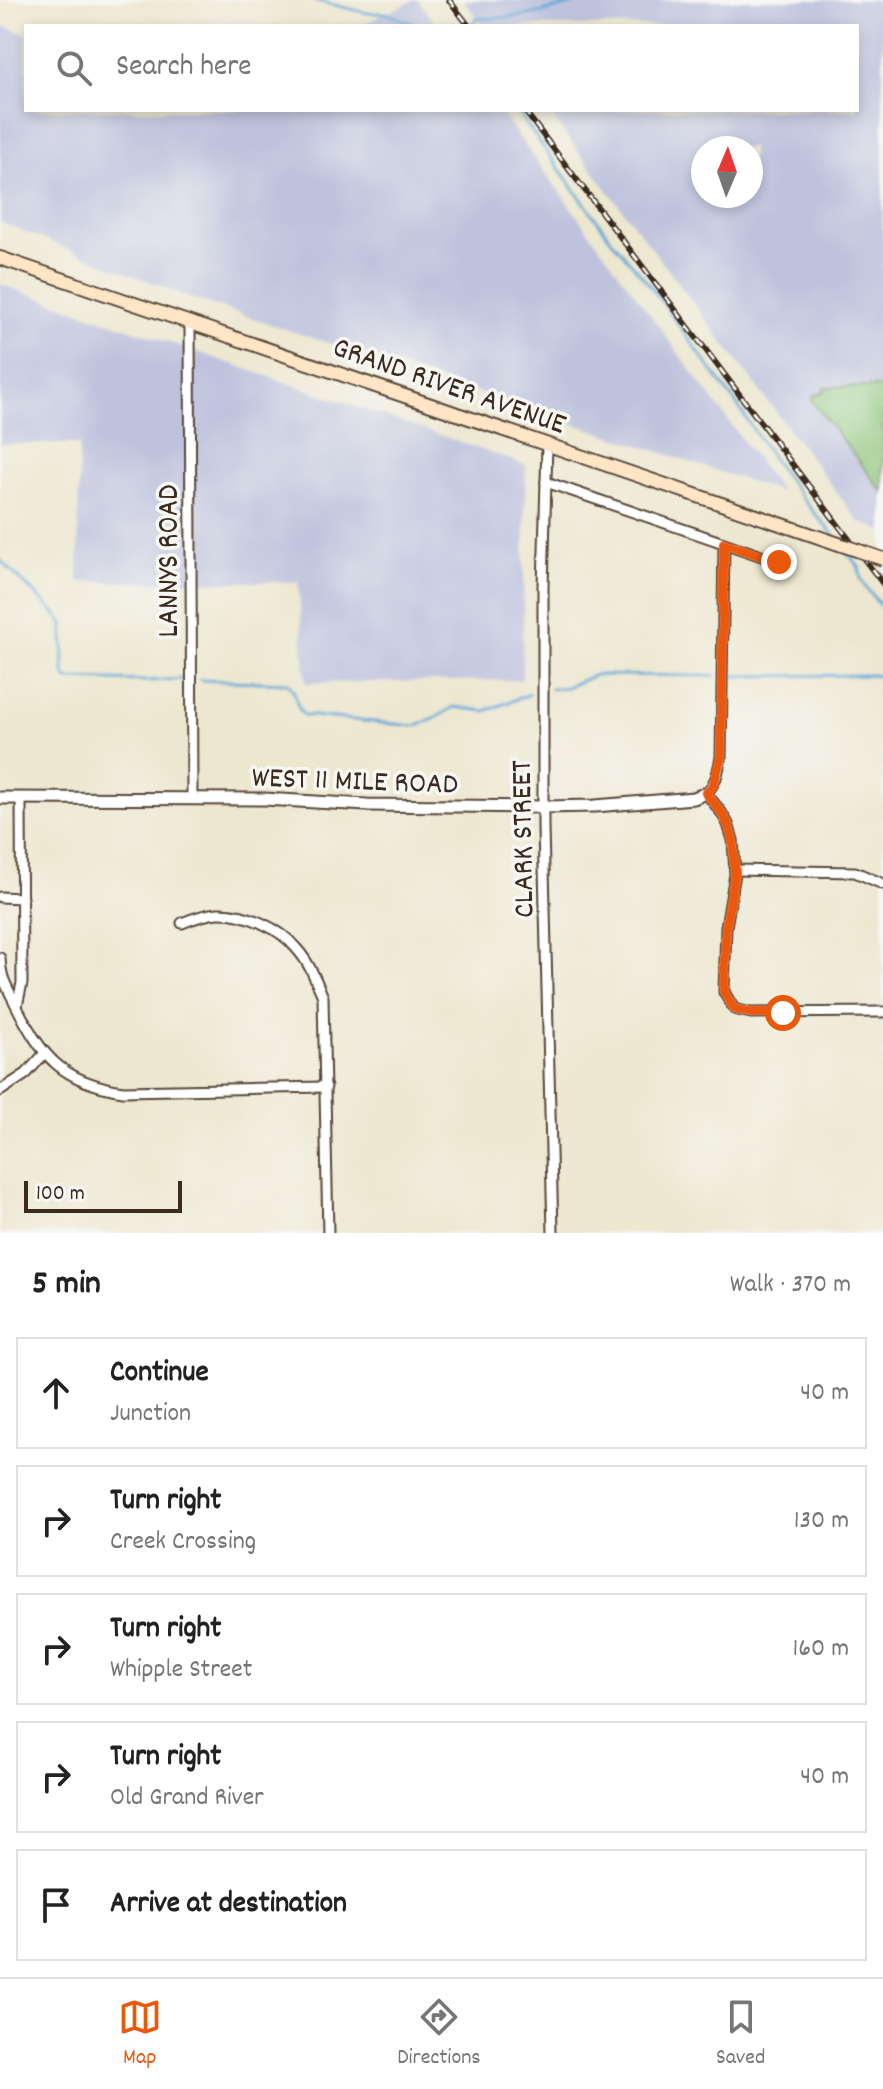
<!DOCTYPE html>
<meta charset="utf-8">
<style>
:root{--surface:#fff;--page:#f2f2f2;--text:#222;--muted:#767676;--line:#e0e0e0;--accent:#ea580c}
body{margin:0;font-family:Dekko,sans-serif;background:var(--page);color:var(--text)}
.compass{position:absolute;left:691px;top:136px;width:72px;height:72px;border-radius:50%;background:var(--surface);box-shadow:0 4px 12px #0003;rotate:2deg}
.scale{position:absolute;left:24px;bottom:20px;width:158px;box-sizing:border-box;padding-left:8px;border:4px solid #3b2a1e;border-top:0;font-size:22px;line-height:28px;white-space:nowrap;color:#3b2a1e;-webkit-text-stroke:6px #f6f6f2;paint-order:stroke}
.stop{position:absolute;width:24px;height:24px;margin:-18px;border:6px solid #ea580c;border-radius:50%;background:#fff}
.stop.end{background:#ea580c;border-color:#fff;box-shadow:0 2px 8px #0008}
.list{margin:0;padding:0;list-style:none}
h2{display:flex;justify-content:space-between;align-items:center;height:104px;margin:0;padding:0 32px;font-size:34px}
h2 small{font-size:26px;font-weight:400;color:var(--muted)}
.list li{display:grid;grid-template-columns:52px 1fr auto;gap:24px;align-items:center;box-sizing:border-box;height:112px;margin:0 16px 16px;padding:0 16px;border:2px solid var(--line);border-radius:0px}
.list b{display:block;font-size:30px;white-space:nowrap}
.list p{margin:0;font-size:26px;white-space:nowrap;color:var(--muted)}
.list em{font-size:26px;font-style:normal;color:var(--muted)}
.icon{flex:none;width:44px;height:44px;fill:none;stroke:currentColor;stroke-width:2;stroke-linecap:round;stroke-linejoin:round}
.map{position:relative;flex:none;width:883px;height:1233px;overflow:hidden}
.search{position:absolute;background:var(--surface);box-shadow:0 4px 12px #0003;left:24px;right:24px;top:24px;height:88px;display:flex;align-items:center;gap:20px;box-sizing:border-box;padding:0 28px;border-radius:0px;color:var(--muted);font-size:30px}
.sheet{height:744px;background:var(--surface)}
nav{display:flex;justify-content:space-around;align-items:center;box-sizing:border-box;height:112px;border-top:2px solid var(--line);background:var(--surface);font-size:22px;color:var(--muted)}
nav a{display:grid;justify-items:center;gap:4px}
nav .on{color:var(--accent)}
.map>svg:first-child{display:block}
</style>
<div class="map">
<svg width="883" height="1233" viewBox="0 0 883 1233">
<rect width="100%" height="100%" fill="#f6f6f2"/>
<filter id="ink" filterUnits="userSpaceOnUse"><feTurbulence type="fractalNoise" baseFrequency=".0125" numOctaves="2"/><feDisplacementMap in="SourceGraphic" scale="16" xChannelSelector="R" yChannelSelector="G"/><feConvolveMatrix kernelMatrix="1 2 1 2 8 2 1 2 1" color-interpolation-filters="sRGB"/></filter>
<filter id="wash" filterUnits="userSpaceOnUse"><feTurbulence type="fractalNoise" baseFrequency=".006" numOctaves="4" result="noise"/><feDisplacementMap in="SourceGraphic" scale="32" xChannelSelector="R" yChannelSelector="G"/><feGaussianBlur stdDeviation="1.8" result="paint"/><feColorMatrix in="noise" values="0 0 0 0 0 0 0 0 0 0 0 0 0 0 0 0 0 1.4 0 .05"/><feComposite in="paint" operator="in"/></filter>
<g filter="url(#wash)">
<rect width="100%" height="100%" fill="#ede7cf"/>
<g fill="#bec2dd" fill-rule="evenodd">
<path d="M415 0H418L437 26H359Z"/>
<path d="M464 0H883V531L859 522 547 110H857V26H483ZM703 148H751V196H703Z"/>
<path d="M0 25 26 34V110H499L781 492 188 297 0 222Z"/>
<path d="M0 284 526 465 522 680 306 683 298 582H78L79 444H0Z"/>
</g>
<path fill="#8ac478" stroke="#62774b" stroke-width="2" d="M824 387H883V492L812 401 813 396 824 391Z"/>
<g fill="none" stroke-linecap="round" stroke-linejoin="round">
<g stroke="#60a7d6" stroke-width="3">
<path d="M313 0 368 13H387L404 21 421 26"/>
<path d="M469 26 477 19C514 18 548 14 583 0"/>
<path d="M516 110 611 239 648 283 738 406 774 461 806 503 837 539"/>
<path d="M846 551 859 567 861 579 866 588 883 609"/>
<path d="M0 560 54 612 63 624 64 673 68 679 147 681 183 679"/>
<path d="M727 676 873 675 883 677"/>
<path d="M200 680 287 683C298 691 294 707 304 715L414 726 434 719 454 707 485 711 530 694"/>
<path d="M551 689 566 687 595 675 715 676"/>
</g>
</g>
</g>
<g filter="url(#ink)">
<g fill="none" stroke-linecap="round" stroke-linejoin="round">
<g stroke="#564639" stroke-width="13">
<g id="minor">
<path d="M190 323 192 799"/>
<path d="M547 445 543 587V827L553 1233"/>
<path d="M546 482 779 562"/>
<path d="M724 543 721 757C718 771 717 782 706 793L721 812 728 824 733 840 735 874 726 927 724 992 734 1009 751 1013 883 1012"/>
<path d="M735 870 855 872 883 884"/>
<path d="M0 897 22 898"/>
<path d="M182 923C194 918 205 914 218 913 244 912 280 928 296 948 309 962 316 980 323 997L328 1233"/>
<path d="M0 958C1 980 7 986 16 1005 42 1057 62 1082 123 1091L326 1087"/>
<path d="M17 1006 22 983 21 798"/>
<path d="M0 1091 26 1074 45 1053"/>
</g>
</g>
<g stroke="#564639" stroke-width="15">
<path id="tertiary" d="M0 798 264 799 367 805 544 807 595 806 694 798 706 793"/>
</g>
<g stroke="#564639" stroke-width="16">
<path id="secondary" d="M0 258 651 480"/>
</g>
<use href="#minor" stroke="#fff" stroke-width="9"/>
<use href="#tertiary" stroke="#fff" stroke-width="11"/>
<use href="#secondary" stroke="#fde5c5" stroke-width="12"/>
<g stroke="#3b2a1e" stroke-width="6">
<g id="rail">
<path d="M449 0 469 26"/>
<path d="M524 110 883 584"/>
</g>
</g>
<use href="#rail" stroke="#f6f6f2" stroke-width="3" stroke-dasharray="9" stroke-linecap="butt"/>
<g stroke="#564639" stroke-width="16" stroke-linecap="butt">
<path id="secondary-bridge" d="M651 480 883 559"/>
</g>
<use href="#secondary-bridge" stroke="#fde5c5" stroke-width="12"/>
</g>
</g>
<g fill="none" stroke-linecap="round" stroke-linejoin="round" filter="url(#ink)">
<path stroke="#ea580c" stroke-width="10" d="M779 562 724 543 721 757 713 786 706 793 721 812 728 824 733 840 735 874 726 927 724 992 734 1009 751 1013H783"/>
</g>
<g text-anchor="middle" stroke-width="7" stroke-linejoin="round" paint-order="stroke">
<g font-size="30" fill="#3b2a1e" stroke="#f6f6f2">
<text transform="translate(450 384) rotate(19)" y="10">GRAND RIVER AVENUE</text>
<text transform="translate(167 561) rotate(-90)" y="10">LANNYS ROAD</text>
<text transform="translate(355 779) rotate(2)" y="10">WEST 11 MILE ROAD</text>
<text transform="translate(521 839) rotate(-91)" y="10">CLARK STREET</text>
</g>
</g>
</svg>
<svg class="compass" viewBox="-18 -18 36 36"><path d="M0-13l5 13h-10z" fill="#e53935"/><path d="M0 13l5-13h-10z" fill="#767676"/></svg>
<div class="scale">100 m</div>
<div class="stop" style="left:783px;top:1013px"></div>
<div class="stop end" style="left:779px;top:562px"></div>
<div class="search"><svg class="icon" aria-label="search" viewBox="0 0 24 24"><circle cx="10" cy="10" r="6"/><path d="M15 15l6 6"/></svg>Search here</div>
</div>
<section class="sheet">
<h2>5 min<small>Walk · 370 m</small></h2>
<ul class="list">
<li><svg class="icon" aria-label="ahead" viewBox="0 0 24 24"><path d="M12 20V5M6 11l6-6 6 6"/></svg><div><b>Continue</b><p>Junction</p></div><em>40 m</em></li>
<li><svg class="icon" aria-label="right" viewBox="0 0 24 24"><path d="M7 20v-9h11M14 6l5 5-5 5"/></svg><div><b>Turn right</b><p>Creek Crossing</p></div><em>130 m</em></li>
<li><svg class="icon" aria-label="right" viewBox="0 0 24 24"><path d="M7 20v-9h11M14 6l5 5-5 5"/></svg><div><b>Turn right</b><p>Whipple Street</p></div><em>160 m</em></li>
<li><svg class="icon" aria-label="right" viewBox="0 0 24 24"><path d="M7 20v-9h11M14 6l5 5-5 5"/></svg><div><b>Turn right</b><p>Old Grand River</p></div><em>40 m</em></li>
<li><svg class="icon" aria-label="arrive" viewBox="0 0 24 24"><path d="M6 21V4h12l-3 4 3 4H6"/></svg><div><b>Arrive at destination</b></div></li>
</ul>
</section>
<nav>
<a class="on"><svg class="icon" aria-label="map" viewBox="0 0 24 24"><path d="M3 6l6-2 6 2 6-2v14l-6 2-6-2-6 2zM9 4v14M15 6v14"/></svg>Map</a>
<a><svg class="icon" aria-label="directions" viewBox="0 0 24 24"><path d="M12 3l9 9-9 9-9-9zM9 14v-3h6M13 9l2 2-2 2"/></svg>Directions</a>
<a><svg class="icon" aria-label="saved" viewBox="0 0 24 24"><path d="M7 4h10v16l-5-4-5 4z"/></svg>Saved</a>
</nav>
